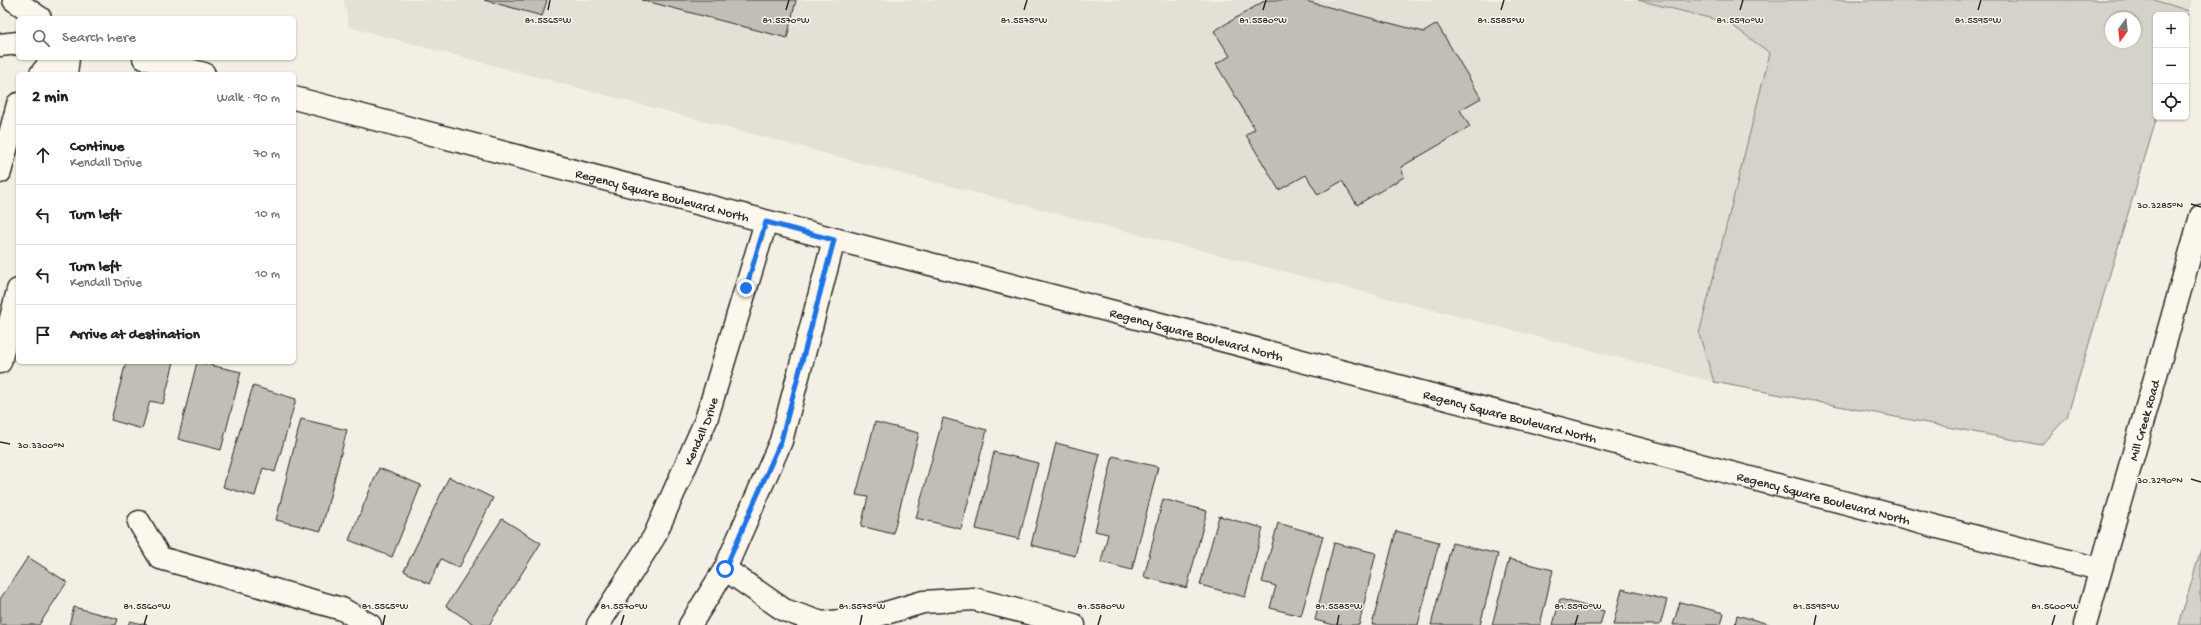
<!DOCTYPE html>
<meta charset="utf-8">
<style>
:root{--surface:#fff;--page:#f2f2f2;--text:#222;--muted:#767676;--line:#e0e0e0}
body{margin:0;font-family:"Gochi Hand",sans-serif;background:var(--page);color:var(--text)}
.controls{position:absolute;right:12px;top:12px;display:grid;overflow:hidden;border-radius:6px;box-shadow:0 1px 3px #0004}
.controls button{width:36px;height:36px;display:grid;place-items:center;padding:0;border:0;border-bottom:1px solid var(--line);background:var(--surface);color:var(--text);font:20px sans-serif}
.compass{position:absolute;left:2105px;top:12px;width:36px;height:36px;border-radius:50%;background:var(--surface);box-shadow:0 1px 3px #0004;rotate:195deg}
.stop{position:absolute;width:12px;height:12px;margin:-9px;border:3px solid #1a73e8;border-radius:50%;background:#fff}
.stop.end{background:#1a73e8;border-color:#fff;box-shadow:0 1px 4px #0008}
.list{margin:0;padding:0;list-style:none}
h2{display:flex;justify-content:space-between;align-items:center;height:52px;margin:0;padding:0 16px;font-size:17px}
h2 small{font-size:13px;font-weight:400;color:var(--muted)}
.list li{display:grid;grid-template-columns:26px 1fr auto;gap:12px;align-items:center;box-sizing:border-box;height:60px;padding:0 16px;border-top:1px solid var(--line)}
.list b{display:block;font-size:15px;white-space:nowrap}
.list p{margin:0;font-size:13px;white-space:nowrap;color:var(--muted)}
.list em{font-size:13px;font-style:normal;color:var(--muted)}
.icon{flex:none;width:22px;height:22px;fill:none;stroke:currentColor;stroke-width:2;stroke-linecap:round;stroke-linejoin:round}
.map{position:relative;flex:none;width:2201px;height:625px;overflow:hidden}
.search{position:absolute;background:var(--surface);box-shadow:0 1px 3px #0004;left:16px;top:16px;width:280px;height:44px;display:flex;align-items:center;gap:10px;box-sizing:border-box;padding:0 14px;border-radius:6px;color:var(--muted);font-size:15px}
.panel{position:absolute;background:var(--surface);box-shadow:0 1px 3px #0004;left:16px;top:72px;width:280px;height:292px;border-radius:6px}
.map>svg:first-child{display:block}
</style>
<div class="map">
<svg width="2201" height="625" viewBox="0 0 2201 625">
<rect width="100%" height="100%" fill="#f3efe4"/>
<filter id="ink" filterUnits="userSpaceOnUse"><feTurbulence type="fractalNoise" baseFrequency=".025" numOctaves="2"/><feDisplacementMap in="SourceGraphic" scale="8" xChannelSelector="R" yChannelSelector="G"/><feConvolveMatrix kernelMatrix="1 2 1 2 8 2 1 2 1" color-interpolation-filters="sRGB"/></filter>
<g filter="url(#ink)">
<g fill="#e4e0d6">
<path d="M344 0H1638L1729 23 1770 53 1699 334 1714 382 880 168 349 27Z"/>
<path d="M2154 0H2192L2189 11Z"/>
</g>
<g fill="#d5d2c9" stroke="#807e7a" fill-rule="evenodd">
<path d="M1638 0H2154L2189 11 2186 21V15H2156L2157 117 2067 417 2041 445 1714 382 1699 334 1770 53 1729 23ZM2111 18H2135V42H2111Z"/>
<path d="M2201 549V625H2179Z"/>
</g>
<g fill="#c0beb6" stroke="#2b2b2b">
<path d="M484 0H547L542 16Z"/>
<path d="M642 0H796L787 38Z"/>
<path d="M1266 0H1302L1424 32 1437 24 1481 98 1460 110 1470 127 1401 167 1404 177 1357 205 1342 181 1318 195 1306 175 1279 190 1246 135 1255 129 1216 64 1230 56 1214 31Z"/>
<path d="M126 362H174L163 404 150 401 142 429 111 420Z"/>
<path d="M197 362 241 372 221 450 178 439Z"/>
<path d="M253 386 296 399 275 472 263 468 255 496 223 487Z"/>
<path d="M943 418 987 430 961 529 916 518Z"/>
<path d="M301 419 347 430 321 531 276 520Z"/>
<path d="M875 422 919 433 893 534 861 526 868 497 856 495Z"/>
<path d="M1056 443 1100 454 1075 556 1031 545Z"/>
<path d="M994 452 1038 463 1019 539 976 529Z"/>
<path d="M1113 456 1158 467 1132 570 1101 562 1108 534 1095 531Z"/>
<path d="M379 468 421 485 392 557 349 540Z"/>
<path d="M449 477 493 498 459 568 441 559 429 584 404 571Z"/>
<path d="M1163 499 1207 511 1187 588 1144 577Z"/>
<path d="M1219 516 1263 528 1245 597 1200 585Z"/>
<path d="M502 519 541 543 489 625H475L446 606Z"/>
<path d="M1278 523 1323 536 1301 616 1270 608 1276 586 1262 582Z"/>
<path d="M1396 531 1439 542 1418 625H1372Z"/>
<path d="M1334 543 1376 553 1359 625H1334L1315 620Z"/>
<path d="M1452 543 1498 554 1480 625H1431Z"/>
<path d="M28 557 67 582 39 625H0V599Z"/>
<path d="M1509 559 1553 570 1540 625H1492Z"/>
<path d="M1622 589 1667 600 1660 625H1613Z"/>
<path d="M1560 599 1604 611 1600 625H1553Z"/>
<path d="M1680 602 1724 613 1721 625H1673Z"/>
<path d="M74 607 118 619 116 625H69Z"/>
<path d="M1737 615 1772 625H1735Z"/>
<path d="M130 621 147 625H128Z"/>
</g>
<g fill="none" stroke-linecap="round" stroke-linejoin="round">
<g stroke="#2b2b2b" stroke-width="25">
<g id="minor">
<path d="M139 522 160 558 342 609 370 625"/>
<path d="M725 569 784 610 822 623 869 618 923 602 974 599 1074 625"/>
<path id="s1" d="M598 625 654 537 706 420 766 222"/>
<path d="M690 625 725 569 781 441 834 240"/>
</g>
</g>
<g stroke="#2b2b2b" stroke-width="25">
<g id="tertiary">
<path d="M14 0 40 18"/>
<path d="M0 45 18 43"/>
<path d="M144 58 204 74"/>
<path d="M66 74 68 58"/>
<path id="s2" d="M294 98 2099 569"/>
<path d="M0 362 18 290"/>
<path id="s3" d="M2085 625 2201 216"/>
</g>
</g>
<g stroke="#2b2b2b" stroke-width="25">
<g id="motorway">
<path d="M41 74 54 58"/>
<path d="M0 172 18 104"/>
</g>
</g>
<use href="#minor" stroke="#fbf7ec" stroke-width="22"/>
<use href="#tertiary" stroke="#fbf7ec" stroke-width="22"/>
<use href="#motorway" stroke="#fbf7ec" stroke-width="22"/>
</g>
</g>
<g fill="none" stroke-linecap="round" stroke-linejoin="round" filter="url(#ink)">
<path stroke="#1a73e8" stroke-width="5" d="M725 569 781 441 834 240 766 222 746 288"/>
</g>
<path fill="none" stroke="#2b2b2b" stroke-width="1.5" d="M548 10 550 0M786 10 789 0M1024 10 1027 0M1263 10 1266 0M1501 10 1504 0M1740 10 1743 0M1978 10 1981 0M2191 204 2201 207M0 442 10 444M2191 479 2201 482M144 625 147 615M383 625 385 615M621 625 624 615M860 625 862 615M1098 625 1101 615M1337 625 1339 615M1575 625 1578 615M1814 625 1816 615M2052 625 2055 615"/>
<g text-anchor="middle" stroke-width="3" stroke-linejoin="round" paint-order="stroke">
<g font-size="13" fill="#2b2b2b" stroke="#fbf7ec">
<text dy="5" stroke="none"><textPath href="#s2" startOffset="381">Regency Square Boulevard North</textPath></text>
<text dy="5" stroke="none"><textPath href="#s2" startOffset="933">Regency Square Boulevard North</textPath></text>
<text dy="5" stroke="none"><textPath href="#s2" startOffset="1257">Regency Square Boulevard North</textPath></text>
<text dy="5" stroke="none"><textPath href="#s3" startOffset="213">Mill Creek Road</textPath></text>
<text dy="5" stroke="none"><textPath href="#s1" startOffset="220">Kendall Drive</textPath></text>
<text dy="5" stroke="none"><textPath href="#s2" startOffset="1581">Regency Square Boulevard North</textPath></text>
</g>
</g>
<g font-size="10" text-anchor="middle" fill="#2b2b2b" stroke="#fbf7ec" stroke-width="3" stroke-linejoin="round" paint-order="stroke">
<text x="548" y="23">81.5565°W</text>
<text x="786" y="23">81.5570°W</text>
<text x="1024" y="23">81.5575°W</text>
<text x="1263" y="23">81.5580°W</text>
<text x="1501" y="23">81.5585°W</text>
<text x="1740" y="23">81.5590°W</text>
<text x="1978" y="23">81.5595°W</text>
<text x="2160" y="208">30.3285°N</text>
<text x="41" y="448">30.3300°N</text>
<text x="2160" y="483">30.3290°N</text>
<text x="147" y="609">81.5560°W</text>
<text x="385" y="609">81.5565°W</text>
<text x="624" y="609">81.5570°W</text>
<text x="862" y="609">81.5575°W</text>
<text x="1101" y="609">81.5580°W</text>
<text x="1339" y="609">81.5585°W</text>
<text x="1578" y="609">81.5590°W</text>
<text x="1816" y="609">81.5595°W</text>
<text x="2055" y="609">81.5600°W</text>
</g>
</svg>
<div class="controls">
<button>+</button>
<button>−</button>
<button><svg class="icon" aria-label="locate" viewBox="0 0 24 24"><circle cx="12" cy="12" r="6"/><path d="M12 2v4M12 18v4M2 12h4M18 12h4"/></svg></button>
</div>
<svg class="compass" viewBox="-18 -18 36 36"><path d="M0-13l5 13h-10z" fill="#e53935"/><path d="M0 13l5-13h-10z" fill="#767676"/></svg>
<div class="stop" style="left:725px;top:569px"></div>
<div class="stop end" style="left:746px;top:288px"></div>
<div class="search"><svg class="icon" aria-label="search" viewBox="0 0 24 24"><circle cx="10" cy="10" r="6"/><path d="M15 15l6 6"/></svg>Search here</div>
<section class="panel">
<h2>2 min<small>Walk · 90 m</small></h2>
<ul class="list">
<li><svg class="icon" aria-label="ahead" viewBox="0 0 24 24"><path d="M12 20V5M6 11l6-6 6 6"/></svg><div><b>Continue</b><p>Kendall Drive</p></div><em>70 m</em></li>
<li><svg class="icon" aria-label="left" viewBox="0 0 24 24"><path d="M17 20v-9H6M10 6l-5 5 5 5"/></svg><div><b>Turn left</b></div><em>10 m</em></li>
<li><svg class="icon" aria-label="left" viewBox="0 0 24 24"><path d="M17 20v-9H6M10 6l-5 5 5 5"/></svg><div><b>Turn left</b><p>Kendall Drive</p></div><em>10 m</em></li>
<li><svg class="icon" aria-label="arrive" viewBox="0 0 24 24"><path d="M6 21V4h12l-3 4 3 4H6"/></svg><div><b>Arrive at destination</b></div></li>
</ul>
</section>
</div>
